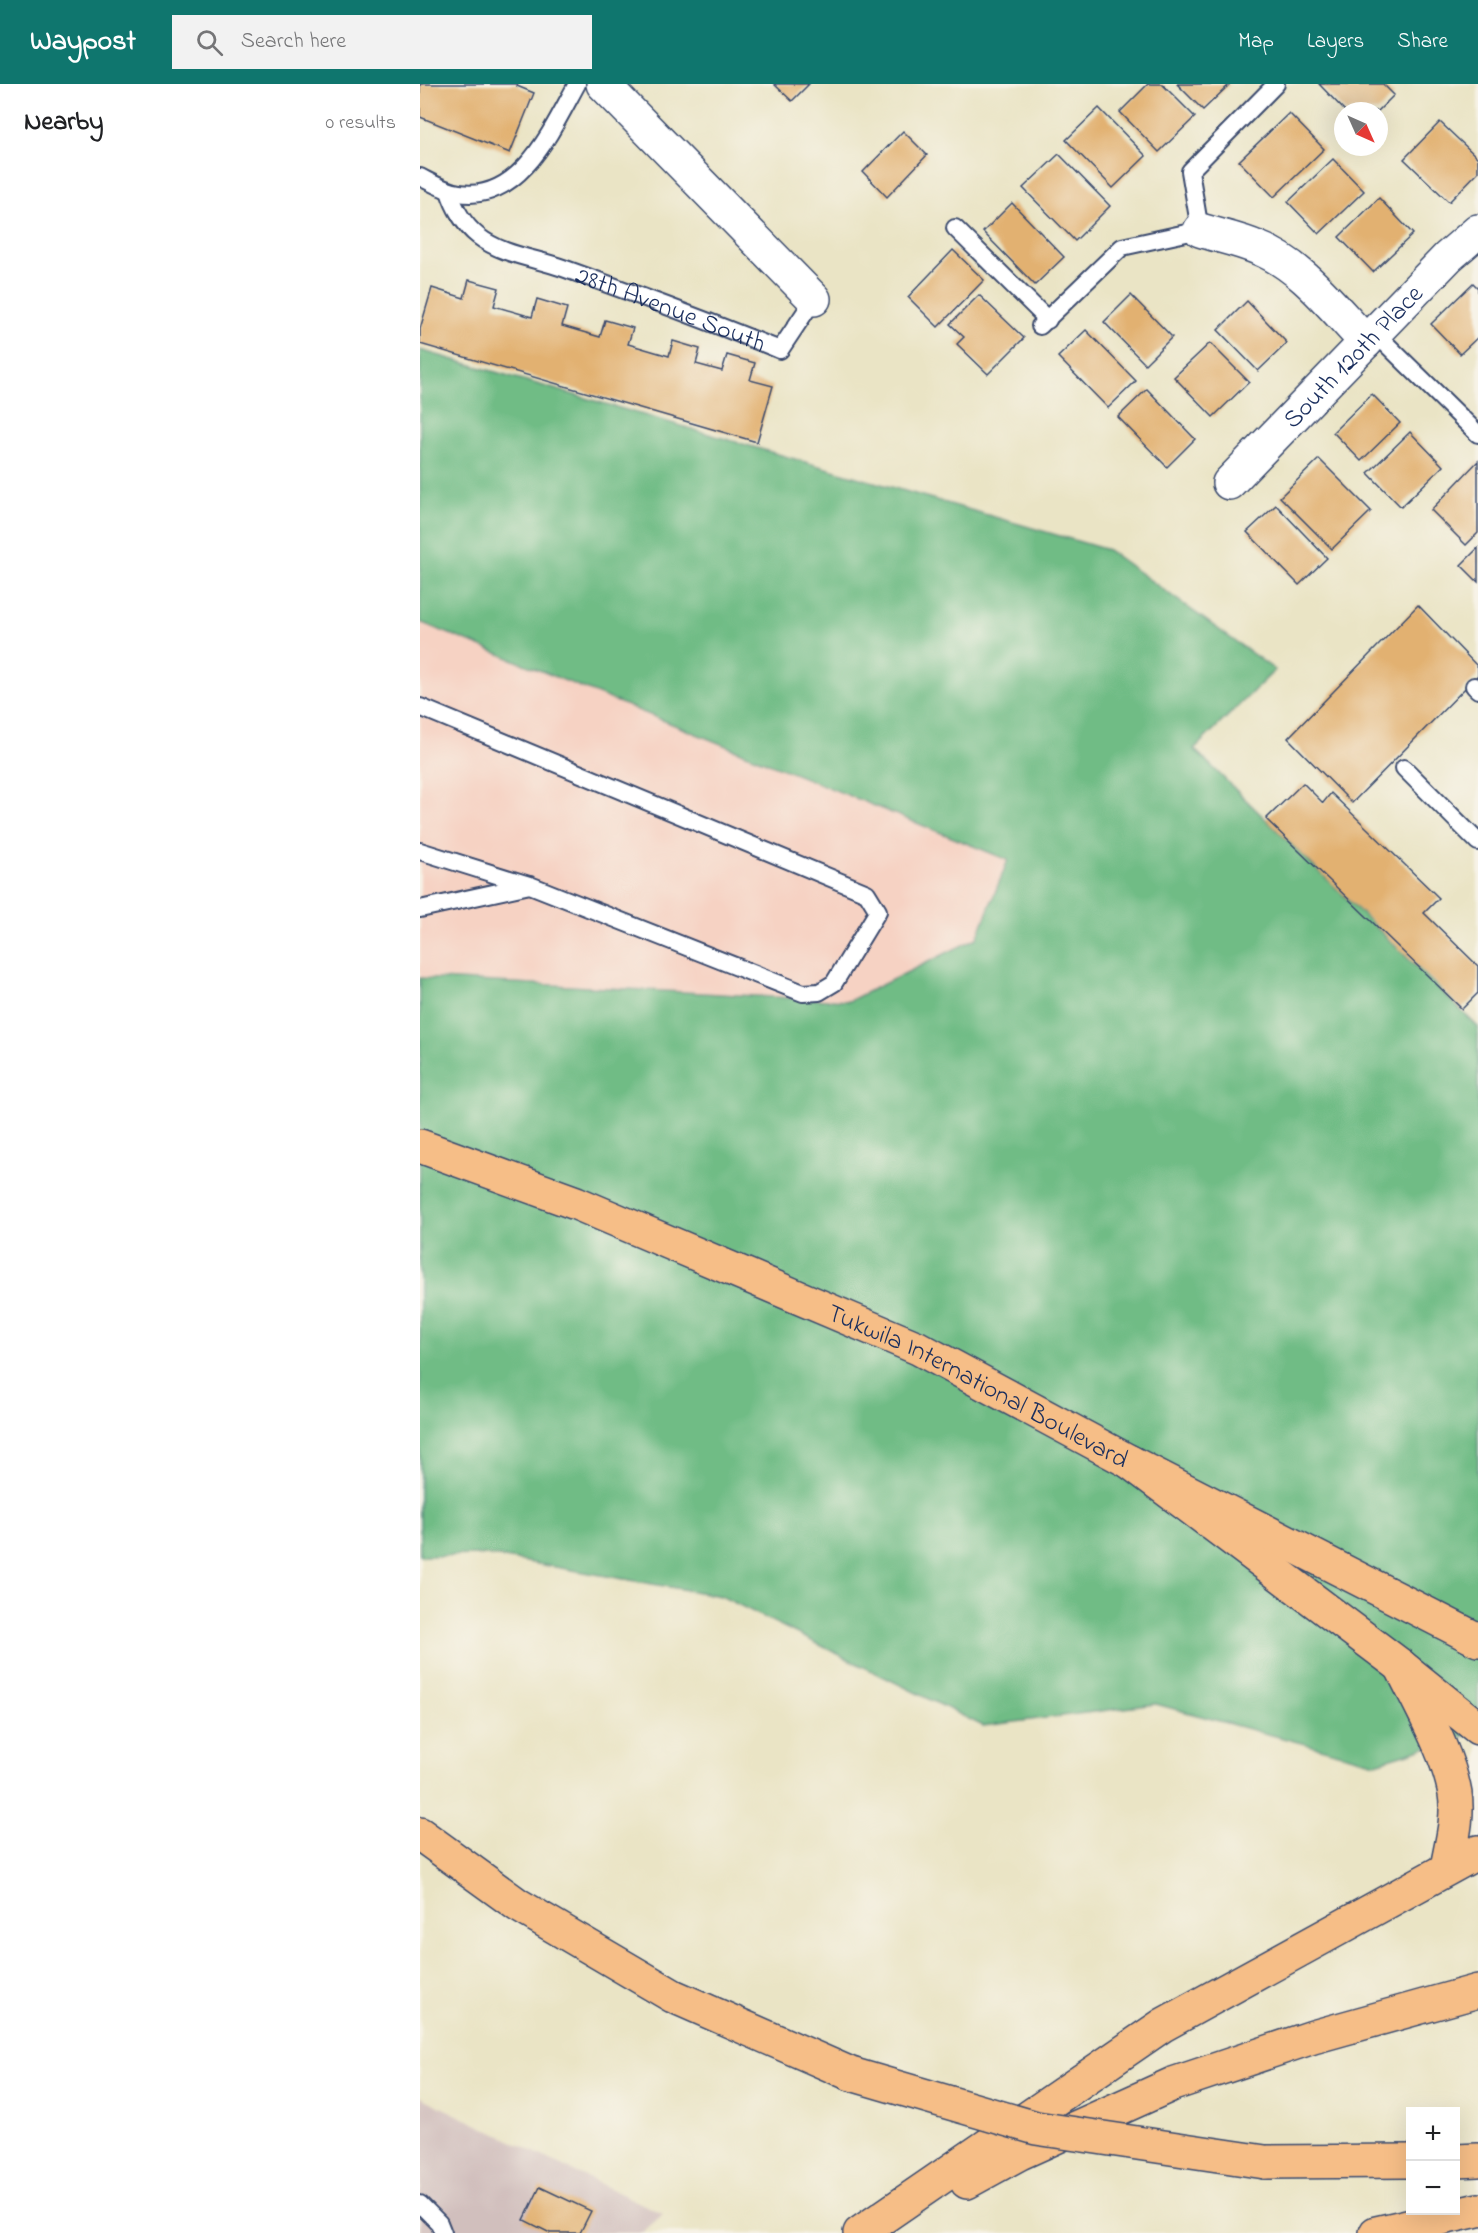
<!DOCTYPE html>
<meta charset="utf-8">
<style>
:root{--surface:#fff;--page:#f2f2f2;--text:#202124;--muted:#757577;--line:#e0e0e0;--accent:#0f766e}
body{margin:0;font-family:"Indie Flower",sans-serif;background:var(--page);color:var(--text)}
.controls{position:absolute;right:18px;bottom:18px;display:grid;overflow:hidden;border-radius:0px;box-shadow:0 6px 24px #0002}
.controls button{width:54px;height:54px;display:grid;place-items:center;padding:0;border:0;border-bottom:2px solid var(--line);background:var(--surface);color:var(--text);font:30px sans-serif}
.compass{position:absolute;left:914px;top:18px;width:54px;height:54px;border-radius:50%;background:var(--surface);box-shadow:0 6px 24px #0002;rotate:135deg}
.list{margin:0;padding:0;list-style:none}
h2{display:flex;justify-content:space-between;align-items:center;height:78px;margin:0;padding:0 24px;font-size:26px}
h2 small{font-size:20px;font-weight:400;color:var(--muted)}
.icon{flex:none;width:33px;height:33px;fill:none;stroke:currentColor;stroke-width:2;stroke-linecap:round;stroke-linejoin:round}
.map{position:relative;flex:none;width:1058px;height:2149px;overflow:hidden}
header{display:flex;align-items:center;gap:36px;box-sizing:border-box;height:84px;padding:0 30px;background:var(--accent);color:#fff}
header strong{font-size:28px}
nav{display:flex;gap:33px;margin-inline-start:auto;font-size:21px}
.search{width:420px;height:54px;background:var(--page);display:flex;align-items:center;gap:15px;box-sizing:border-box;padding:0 21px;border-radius:0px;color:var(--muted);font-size:22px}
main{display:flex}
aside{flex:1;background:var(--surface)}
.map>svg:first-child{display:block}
</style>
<header>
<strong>Waypost</strong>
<div class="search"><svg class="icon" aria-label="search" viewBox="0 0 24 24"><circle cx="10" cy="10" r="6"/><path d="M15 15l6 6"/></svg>Search here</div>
<nav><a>Map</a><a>Layers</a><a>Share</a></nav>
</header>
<main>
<aside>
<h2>Nearby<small>0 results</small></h2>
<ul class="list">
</ul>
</aside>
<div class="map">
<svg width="1058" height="2149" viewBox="0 0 1058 2149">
<rect width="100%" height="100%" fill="#f7f3e8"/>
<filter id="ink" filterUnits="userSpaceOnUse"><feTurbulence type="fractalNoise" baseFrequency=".0167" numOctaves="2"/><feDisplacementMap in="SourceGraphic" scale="12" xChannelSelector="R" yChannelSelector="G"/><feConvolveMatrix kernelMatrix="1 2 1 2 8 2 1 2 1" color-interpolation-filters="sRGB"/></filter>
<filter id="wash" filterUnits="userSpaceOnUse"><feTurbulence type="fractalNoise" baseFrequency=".008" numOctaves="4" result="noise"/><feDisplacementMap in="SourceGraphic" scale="24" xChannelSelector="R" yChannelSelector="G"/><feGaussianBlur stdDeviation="1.35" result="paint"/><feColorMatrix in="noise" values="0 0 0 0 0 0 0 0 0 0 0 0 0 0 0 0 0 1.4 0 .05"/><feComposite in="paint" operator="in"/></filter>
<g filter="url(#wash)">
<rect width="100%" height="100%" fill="#eae4c5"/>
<path fill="#f6d2c3" d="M0 538 588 776 557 854 429 917 0 893Z"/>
<path fill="#d1bfbd" d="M0 2013 243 2130 222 2149H0Z"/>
<path fill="#6fbc85" stroke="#457672" stroke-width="1.5" d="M0 266 688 466 855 586 774 665 1058 943V1648L956 1679 736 1620 563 1642 301 1512 67 1471 0 1472V894L429 917 557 854 588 776 0 538Z"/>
<g id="blocks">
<g fill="#e2b171">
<path d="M0 0H98L97 2 114 9 90 69 0 33Z"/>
<path d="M354 0H389L372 17Z"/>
<path d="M728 0H742L775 33 739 68 700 28Z"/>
<path d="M757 0H810L783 26Z"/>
<path d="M899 0H963L974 11 958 27H925Z"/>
<path d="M679 24 726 72 693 104 646 56Z"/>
<path d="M869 29 904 65 854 113 819 77Z"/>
<path d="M1020 38 1058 74V88L1029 118 984 75Z"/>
<path d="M483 47 507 71 467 113 443 88Z"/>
<path d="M639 70 690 122 655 157 603 104Z"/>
<path d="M913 75 944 107 899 150 868 118Z"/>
<path d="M959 114 993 150 953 188 919 153Z"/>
<path d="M592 119 644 173 615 201 563 148Z"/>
<path d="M533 166 564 196 518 243 488 213Z"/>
<path d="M49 196 79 204 74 222 112 233 117 215 147 224 142 242 180 253 185 236 213 244 208 260 249 272 253 257 280 265 276 280 302 287 307 271 335 279 330 296 353 302 337 358 0 260V245L12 204 44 214Z"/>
<path d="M1053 199 1058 204V253L1040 270 1011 240Z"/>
<path d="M559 211 604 254 568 290 537 260 544 253 530 240Z"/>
<path d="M711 211 752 253 725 280 684 238Z"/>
<path d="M827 217 867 259 838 287 798 246Z"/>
<path d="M666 246 716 297 688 324 638 273Z"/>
<path d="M790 259 829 298 793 333 754 293Z"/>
<path d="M727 305 775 355 747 383 698 333Z"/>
<path d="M952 310 980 339 941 377 913 348Z"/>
<path d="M990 348 1023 382 981 423 948 389Z"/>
<path d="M899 375 951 427 912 465 860 413Z"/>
<path d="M1058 377V449L1046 461 1011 426Z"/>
<path d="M856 421 907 474 879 501 827 448Z"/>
<path d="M1058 464V498L1041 481Z"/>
<path d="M998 521 1058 583V591L932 719 868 654Z"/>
<path d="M883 699 903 719 911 709 1019 814 1004 829 1058 882V909L1042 925 846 735Z"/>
<path d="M120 2103 171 2127 160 2149H130L104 2136Z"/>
</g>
</g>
</g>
<g filter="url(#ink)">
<use href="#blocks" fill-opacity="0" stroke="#3a4a6d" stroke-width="1.5"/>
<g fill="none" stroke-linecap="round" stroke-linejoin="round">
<g stroke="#3a4a6d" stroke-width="20">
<g id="lane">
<path d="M0 93C12 99 25 107 39 109 101 119 133 43 157 0"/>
<path id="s1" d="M29 107C34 123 44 141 58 152 82 171 115 174 143 184 216 210 288 237 360 266L394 215"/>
<path d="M535 144 628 236"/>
<path d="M620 242 702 163 780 146 770 87 856 0"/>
<path d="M955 249 1058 350"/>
<path d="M1054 602 1058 606"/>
<path d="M0 623 447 809 458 827 414 899 399 908 383 909 110 801 0 825"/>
<path d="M984 684 1058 758"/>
<path d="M0 767 109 801"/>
<path d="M0 2120 19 2139 23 2149"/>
</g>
</g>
<g stroke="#3a4a6d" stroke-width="36">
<g id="street">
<path d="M183 0 394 215"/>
<path d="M780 146C799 152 820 156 838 164 882 181 914 225 946 258"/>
<path id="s2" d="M809 399 1028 173 1058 147"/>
</g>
</g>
<g stroke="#3a4a6d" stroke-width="36">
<g id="primary">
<path id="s3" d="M0 1062 156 1119 498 1264 710 1378 981 1582 1058 1644"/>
</g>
</g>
<g stroke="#3a4a6d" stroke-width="36">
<g id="highway">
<path d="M710 1378 1058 1556"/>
<path d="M981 1582C999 1620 1028 1668 1035 1710 1039 1734 1031 1761 1027 1784"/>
<path d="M0 1750 98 1821 253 1912 431 1990"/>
<path d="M1036 2077 1058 2076"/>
<path d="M845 2078 990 2077"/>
<path d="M547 2098 600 2069 753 2000 893 1953 1058 1907"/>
<path d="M440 2149 743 1941 1058 1768"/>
<path d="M956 2149 1058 2126"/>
</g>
</g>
<use href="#lane" stroke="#fff" stroke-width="16"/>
<use href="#street" stroke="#fff" stroke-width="33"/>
<use href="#primary" stroke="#f6be87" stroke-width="33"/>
<use href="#highway" stroke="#f6be87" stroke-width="33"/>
<g stroke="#3a4a6d" stroke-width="36" stroke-linecap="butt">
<path id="highway-bridge" d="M431 1990 616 2044 845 2078"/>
</g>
<use href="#highway-bridge" stroke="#f6be87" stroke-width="33"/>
</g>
</g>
<g text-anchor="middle" stroke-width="6" stroke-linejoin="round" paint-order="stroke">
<g font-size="26" fill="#1b2f5e" stroke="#f7f3e8">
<text dy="9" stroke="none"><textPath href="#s1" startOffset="261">28th Avenue South</textPath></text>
<text dy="9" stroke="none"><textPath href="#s2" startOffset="177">South 120th Place</textPath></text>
<text dy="9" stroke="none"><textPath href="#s3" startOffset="608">Tukwila International Boulevard</textPath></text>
</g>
</g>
</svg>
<div class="controls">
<button>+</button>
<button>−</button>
</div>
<svg class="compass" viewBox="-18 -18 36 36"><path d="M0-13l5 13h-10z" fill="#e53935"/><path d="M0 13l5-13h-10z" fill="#757577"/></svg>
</div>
</main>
